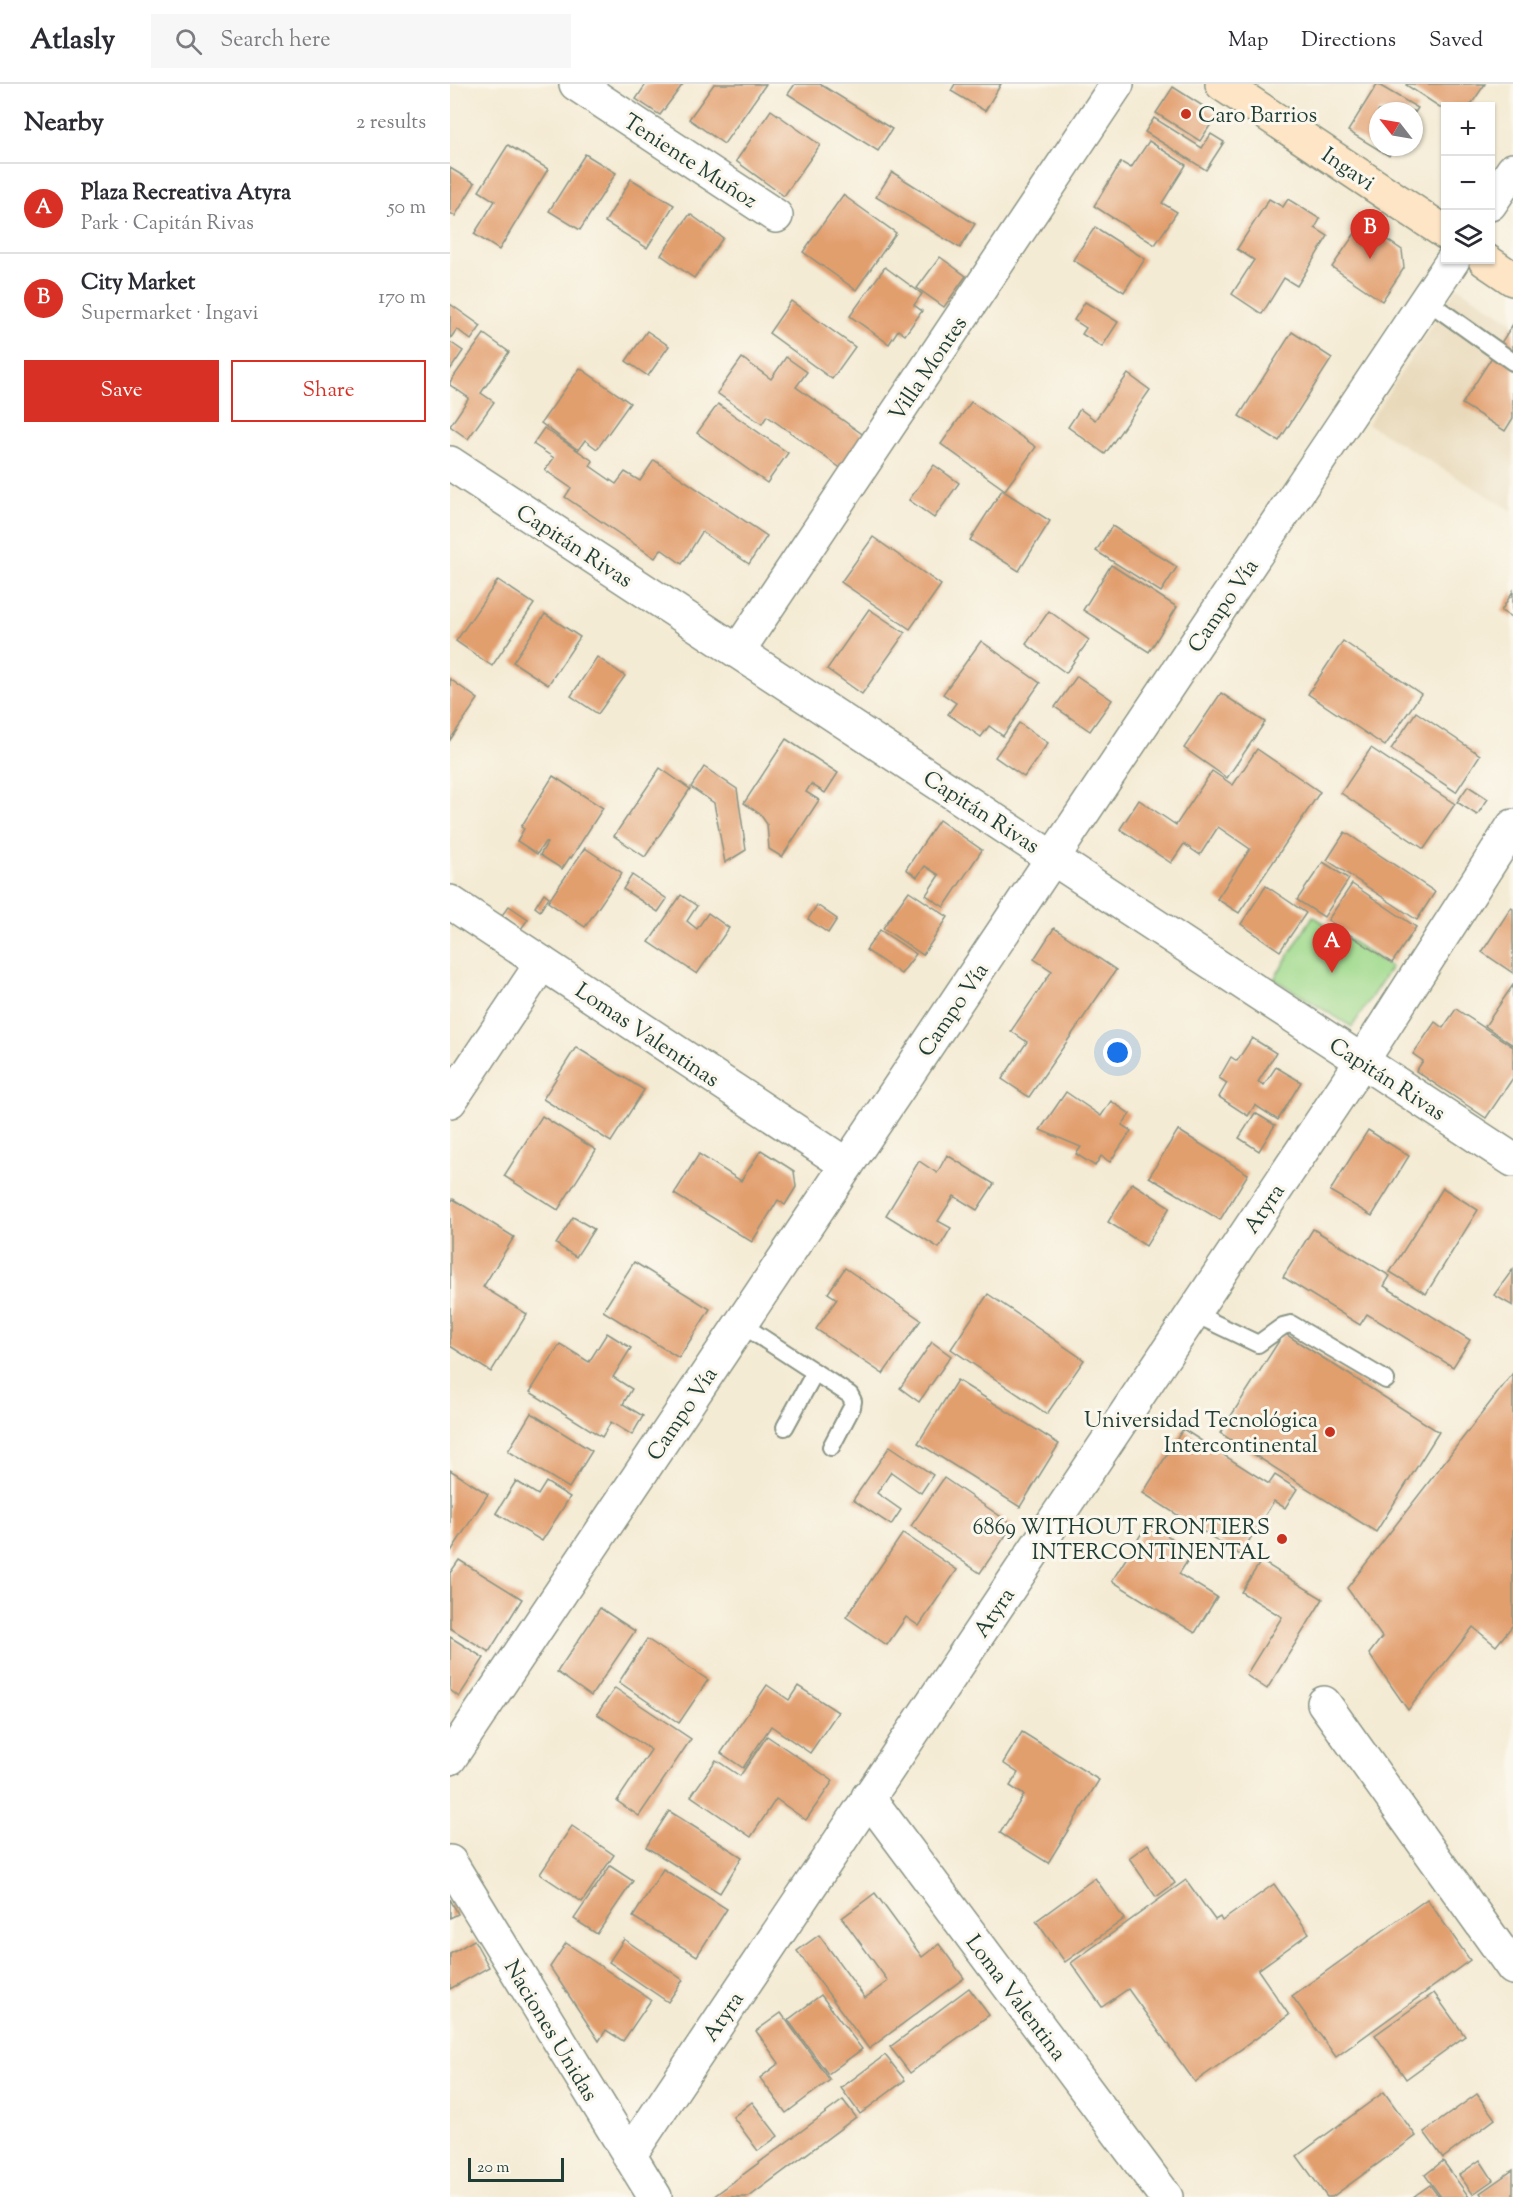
<!DOCTYPE html>
<meta charset="utf-8">
<style>
:root{--surface:#fff;--page:#f7f7f7;--text:#2b2b33;--muted:#7c7c81;--line:#e1e1e2;--accent:#d93025}
body{margin:0;font-family:"Sorts Mill Goudy",serif;background:var(--page);color:var(--text)}
.controls{position:absolute;right:18px;top:18px;display:grid;overflow:hidden;border-radius:0px;box-shadow:0 2px 4px #0004}
.controls button{width:54px;height:54px;display:grid;place-items:center;padding:0;border:0;border-bottom:2px solid var(--line);background:var(--surface);color:var(--text);font:30px sans-serif}
.compass{position:absolute;left:919px;top:18px;width:54px;height:54px;border-radius:50%;background:var(--surface);box-shadow:0 2px 4px #0004;rotate:301deg}
.scale{position:absolute;left:18px;bottom:15px;width:96px;box-sizing:border-box;padding-left:6px;border:3px solid #1f3d34;border-top:0;font-size:16px;line-height:21px;white-space:nowrap;color:#1f3d34;-webkit-text-stroke:4px #fbf7ec;paint-order:stroke}
.you{position:absolute;left:668px;top:969px;width:21px;height:21px;margin:-15px;border:4px solid #fff;border-radius:50%;background:#1a73e8;box-shadow:0 0 0 9px #1a73e833}
.badge{display:grid;place-items:center;width:39px;height:39px;border-radius:50%;background:var(--accent);color:#fff;font-size:20px;font-weight:700}
.pin{position:absolute;translate:-50% -50px;filter:drop-shadow(0 2px 3px #0008)}
.pin::after{content:'';position:absolute;top:32px;width:21px;height:18px;background:inherit;clip-path:polygon(0 0,100% 0,50% 100%)}
.list{margin:0;padding:0;list-style:none}
h2{display:flex;justify-content:space-between;align-items:center;height:78px;margin:0;padding:0 24px;font-size:26px}
h2 small{font-size:20px;font-weight:400;color:var(--muted)}
.list li{display:grid;grid-template-columns:39px 1fr auto;gap:18px;align-items:center;box-sizing:border-box;height:90px;padding:0 24px;border-top:2px solid var(--line)}
.list b{display:block;font-size:22px;white-space:nowrap}
.list p{margin:0;font-size:20px;white-space:nowrap;color:var(--muted)}
.list em{font-size:20px;font-style:normal;color:var(--muted)}
.actions{display:flex;gap:12px;padding:18px 24px}
.actions a{flex:1;padding:14px 0;border:2px solid var(--accent);border-radius:0px;text-align:center;font-size:21px;color:var(--accent)}
.actions .main{background:var(--accent);color:#fff}
.icon{flex:none;width:33px;height:33px;fill:none;stroke:currentColor;stroke-width:2;stroke-linecap:round;stroke-linejoin:round}
.map{position:relative;flex:none;width:1063px;height:2113px;overflow:hidden}
header{display:flex;align-items:center;gap:36px;box-sizing:border-box;height:84px;padding:0 30px;background:var(--surface);border-bottom:2px solid var(--line)}
header strong{font-size:28px}
nav{display:flex;gap:33px;margin-inline-start:auto;font-size:21px}
.search{width:420px;height:54px;background:var(--page);display:flex;align-items:center;gap:15px;box-sizing:border-box;padding:0 21px;border-radius:0px;color:var(--muted);font-size:22px}
main{display:flex}
aside{flex:1;background:var(--surface)}
.map>svg:first-child{display:block}
</style>
<header>
<strong>Atlasly</strong>
<div class="search"><svg class="icon" aria-label="search" viewBox="0 0 24 24"><circle cx="10" cy="10" r="6"/><path d="M15 15l6 6"/></svg>Search here</div>
<nav><a>Map</a><a>Directions</a><a>Saved</a></nav>
</header>
<main>
<aside>
<h2>Nearby<small>2 results</small></h2>
<ul class="list">
<li><span class="badge">A</span><div><b>Plaza Recreativa Atyra</b><p>Park · Capitán Rivas</p></div><em>50 m</em></li>
<li><span class="badge">B</span><div><b>City Market</b><p>Supermarket · Ingavi</p></div><em>170 m</em></li>
</ul>
<div class="actions"><a class="main">Save</a><a>Share</a></div>
</aside>
<div class="map">
<svg width="1063" height="2113" viewBox="0 0 1063 2113">
<rect width="100%" height="100%" fill="#fbf7ec"/>
<filter id="ink" filterUnits="userSpaceOnUse"><feTurbulence type="fractalNoise" baseFrequency=".0167" numOctaves="2"/><feDisplacementMap in="SourceGraphic" scale="12" xChannelSelector="R" yChannelSelector="G"/><feConvolveMatrix kernelMatrix="1 2 1 2 8 2 1 2 1" color-interpolation-filters="sRGB"/></filter>
<filter id="wash" filterUnits="userSpaceOnUse"><feTurbulence type="fractalNoise" baseFrequency=".008" numOctaves="4" result="noise"/><feDisplacementMap in="SourceGraphic" scale="24" xChannelSelector="R" yChannelSelector="G"/><feGaussianBlur stdDeviation="1.35" result="paint"/><feColorMatrix in="noise" values="0 0 0 0 0 0 0 0 0 0 0 0 0 0 0 0 0 1.4 0 .05"/><feComposite in="paint" operator="in"/></filter>
<g filter="url(#wash)">
<rect width="100%" height="100%" fill="#f4ebd4"/>
<path fill="#e8d9ba" d="M1007 203 1063 238V427L918 340Z"/>
<path fill="#a0da8d" stroke="#608c60" stroke-width="1.5" d="M863 832 941 883 902 943 824 895Z"/>
<g id="blocks">
<g fill="#e29f6e">
<path d="M196 0H233L210 31 186 15Z"/>
<path d="M264 0H316L274 60 239 35Z"/>
<path d="M345 0H370L442 45 428 67 338 10Z"/>
<path d="M505 0H551L535 27 501 7Z"/>
<path d="M927 0 968 24 964 30V27H928V63H944L939 72 898 47Z"/>
<path d="M957 0H1035L1020 22H996V27L956 1Z"/>
<path d="M723 3 767 31 750 57 706 29Z"/>
<path d="M321 26 370 61 334 112 286 77Z"/>
<path d="M704 34 752 64 761 50 774 58 756 86 695 48Z"/>
<path d="M699 57 736 81 712 119 727 128 705 161 644 122 671 78 681 84Z"/>
<path d="M58 61 98 85 49 166 24 150 45 117 29 107Z"/>
<path d="M135 70 166 89 130 146 99 127Z"/>
<path d="M0 84 25 99 5 132 0 129Z"/>
<path d="M442 88 525 140 510 164 426 113Z"/>
<path d="M181 95 224 121 197 164 155 138Z"/>
<path d="M393 111 446 149 406 206 353 168Z"/>
<path d="M819 115 833 123 838 115 870 135 865 144 878 152 847 202 834 194 812 230 782 210 804 176 787 165Z"/>
<path d="M240 130 273 154 244 194 211 171Z"/>
<path d="M912 139 952 166 954 184 932 217 882 183Z"/>
<path d="M645 143 695 175 674 208 623 176Z"/>
<path d="M490 173 516 192 494 223 467 204Z"/>
<path d="M435 183 472 210 464 221 472 227 455 251 448 246 439 260 400 232Z"/>
<path d="M341 217 405 263 382 295 319 249Z"/>
<path d="M635 218 668 238 652 263 632 250 636 244 624 236Z"/>
<path d="M0 220 31 242 21 256 7 245 0 255Z"/>
<path d="M1063 240V334L1055 347 1012 320Z"/>
<path d="M197 247 219 262 198 292 176 277Z"/>
<path d="M842 248 882 274 829 357 789 332Z"/>
<path d="M34 250 59 268 31 309 44 318 18 355 0 342 19 314 0 301V298Z"/>
<path d="M0 258 13 267 0 286Z"/>
<path d="M336 273 357 288 346 303 415 352 392 385 317 332 312 340 267 309 292 274 321 295Z"/>
<path d="M130 284 180 319 147 365 135 356 128 366 91 339Z"/>
<path d="M678 290 700 306 655 370 618 343 630 325 645 336Z"/>
<path d="M521 318 586 363 555 406 491 360Z"/>
<path d="M268 320 338 369 317 399 247 349Z"/>
<path d="M94 344 143 377 140 382 166 400 175 388 190 397 204 376 317 452 299 480 252 448 232 480 211 465 205 474 115 413 121 404 95 386 104 374 83 360Z"/>
<path d="M484 381 509 399 484 434 459 416Z"/>
<path d="M552 406 600 437 569 487 520 456Z"/>
<path d="M662 442 727 483 711 508 646 467Z"/>
<path d="M423 453 491 501 460 545 391 498Z"/>
<path d="M661 481 727 523 699 568 633 526Z"/>
<path d="M48 496 84 520 42 582 6 557Z"/>
<path d="M1063 507V534L1051 527Z"/>
<path d="M419 525 455 549 412 610 377 585Z"/>
<path d="M599 527 639 556 616 589 576 560Z"/>
<path d="M95 530 130 553 98 601 63 578Z"/>
<path d="M531 557 590 599 553 652 539 642 531 653 498 630 506 619 493 610Z"/>
<path d="M893 557 971 610 935 662 858 610Z"/>
<path d="M147 573 175 592 148 630 121 612Z"/>
<path d="M627 592 662 616 640 647 605 623Z"/>
<path d="M0 595 28 615 0 656Z"/>
<path d="M771 609 815 638 777 694 734 664Z"/>
<path d="M966 628 1030 671 1006 708 941 665Z"/>
<path d="M569 639 598 659 574 693 545 673Z"/>
<path d="M336 655 388 689 375 709 361 700 356 708 369 716 332 773 319 765 317 740 310 730 294 719Z"/>
<path d="M921 664 1005 720 974 765 891 709Z"/>
<path d="M807 665 870 708 789 829 767 815 800 765 768 743 750 771 734 760 721 779 670 745 689 716 726 741 762 687 783 701Z"/>
<path d="M254 683 287 705 296 766 275 779 264 719 241 703Z"/>
<path d="M210 684 240 705 195 773 164 752Z"/>
<path d="M103 692 153 724 121 774 120 773 112 785 90 771 97 759 95 758 87 770 67 757 74 745 71 743Z"/>
<path d="M1018 702 1038 715 1027 731 1007 718Z"/>
<path d="M489 736 532 766 494 823 476 811 489 791 475 782 467 793 456 785Z"/>
<path d="M895 748 985 808 967 836 877 776Z"/>
<path d="M135 764 172 789 135 843 98 818Z"/>
<path d="M873 778 899 795 874 833 847 816Z"/>
<path d="M182 791 217 815 208 828 173 805Z"/>
<path d="M902 800 966 843 942 879 878 836Z"/>
<path d="M816 802 856 829 830 867 791 840Z"/>
<path d="M459 807 498 833 473 871 433 844Z"/>
<path d="M94 809 99 813 90 827 85 823Z"/>
<path d="M231 811 247 822 237 837 247 845 258 829 279 844 247 890 199 858Z"/>
<path d="M367 821 387 835 378 849 358 835Z"/>
<path d="M59 822 78 835 71 845 52 831Z"/>
<path d="M1061 824 1063 825V889L1032 868Z"/>
<path d="M604 844 666 886 579 1013 552 995 577 958 561 947 602 887 584 875Z"/>
<path d="M430 846 466 870 451 890 416 866Z"/>
<path d="M1063 901V961L1035 942Z"/>
<path d="M1006 925 1063 963V994L1036 1034 966 987 973 977 963 970 985 938 993 944Z"/>
<path d="M802 954 826 969 808 998 814 1001 826 983 851 998 828 1036 805 1021 798 1032 769 1013 777 999 769 994 781 973 787 977Z"/>
<path d="M126 963 194 1006 161 1058 93 1015Z"/>
<path d="M616 1008 651 1032 661 1017 680 1030 672 1041 681 1047 660 1078 651 1072 645 1082 626 1070 631 1063 590 1046Z"/>
<path d="M805 1029 825 1041 809 1067 789 1054Z"/>
<path d="M92 1032 146 1066 108 1126 54 1092Z"/>
<path d="M728 1046 798 1090 770 1136 699 1093Z"/>
<path d="M918 1046 959 1072 922 1132 880 1107Z"/>
<path d="M311 1066 344 1087 346 1103 335 1121 328 1116 302 1158 224 1110 249 1070 291 1097Z"/>
<path d="M497 1071 544 1100 527 1126 504 1112 488 1137 501 1144 489 1164 436 1131 469 1077 487 1089Z"/>
<path d="M682 1099 720 1123 696 1162 658 1138Z"/>
<path d="M993 1104 1028 1126 976 1210 940 1188Z"/>
<path d="M3 1115 64 1153 33 1203 77 1230 41 1288 0 1262V1119Z"/>
<path d="M123 1133 144 1145 126 1173 106 1160Z"/>
<path d="M863 1145 940 1192 934 1202 1020 1256 1003 1283 917 1230 910 1241 833 1193Z"/>
<path d="M184 1178 260 1225 229 1274 153 1227Z"/>
<path d="M395 1184 471 1236 433 1290 366 1245 387 1215 378 1209Z"/>
<path d="M1063 1185V1222L1044 1211Z"/>
<path d="M538 1210 634 1276 597 1330 501 1265Z"/>
<path d="M157 1249 181 1264 163 1293 182 1305 173 1320 193 1332 182 1351 161 1338 152 1353 80 1308 110 1260 139 1278Z"/>
<path d="M834 1249 989 1348 926 1448 770 1349Z"/>
<path d="M482 1258 501 1272 469 1318 450 1304Z"/>
<path d="M1063 1289V1541L1046 1562 1023 1543 958 1626 919 1570 932 1553 897 1504Z"/>
<path d="M507 1296 609 1360 570 1423 468 1359Z"/>
<path d="M81 1329 142 1367 119 1404 58 1367Z"/>
<path d="M733 1345 819 1400 825 1391 847 1405 835 1424 824 1417 790 1471 693 1409Z"/>
<path d="M440 1362 483 1391 471 1409 441 1388 427 1409 451 1426 441 1441 403 1416Z"/>
<path d="M0 1386 38 1410 0 1469Z"/>
<path d="M494 1394 563 1441 530 1489 461 1442Z"/>
<path d="M66 1397 88 1411 96 1398 120 1413 92 1457 46 1429Z"/>
<path d="M698 1439 743 1468 729 1490 767 1513 745 1549 662 1497Z"/>
<path d="M453 1449 507 1486 469 1542 456 1533 437 1561 396 1533Z"/>
<path d="M9 1476 72 1515 39 1568 0 1544V1489Z"/>
<path d="M811 1477 873 1515 817 1605 796 1591 832 1533 791 1508Z"/>
<path d="M150 1524 185 1547 141 1612 107 1588Z"/>
<path d="M0 1553 34 1574 9 1613 0 1606Z"/>
<path d="M197 1555 258 1596 229 1639 169 1598Z"/>
<path d="M317 1601 339 1616 348 1602 388 1628 360 1669 321 1642 293 1684 271 1669Z"/>
<path d="M165 1604 241 1655 189 1732 167 1717 201 1666 147 1630Z"/>
<path d="M572 1648 649 1696 598 1779 550 1749 574 1711 560 1702 568 1689 553 1679Z"/>
<path d="M317 1652 383 1697 356 1736 326 1715 301 1753 241 1712 266 1676 290 1692Z"/>
<path d="M219 1727 292 1773 270 1809 196 1763Z"/>
<path d="M122 1742 164 1771 132 1818 90 1790Z"/>
<path d="M698 1760 725 1799 706 1813 679 1774Z"/>
<path d="M160 1782 183 1797 147 1850 124 1835Z"/>
<path d="M213 1785 277 1825 247 1872 183 1833Z"/>
<path d="M645 1794 674 1835 615 1878 586 1837Z"/>
<path d="M736 1796 765 1836 770 1833 772 1837 824 1800 859 1849 808 1886 839 1931 745 1998 678 1905 652 1923 621 1879Z"/>
<path d="M425 1809 472 1873 489 1860 514 1894 419 1965 347 1867 369 1851 415 1914 438 1897 392 1834Z"/>
<path d="M0 1815 8 1830 0 1834Z"/>
<path d="M977 1815 1020 1876 886 1973 842 1912Z"/>
<path d="M174 1855 233 1896 218 1918 159 1878Z"/>
<path d="M24 1856 39 1883 0 1905V1870Z"/>
<path d="M116 1859 201 1916 173 1957 156 1946 149 1957 100 1883Z"/>
<path d="M519 1904 539 1931 460 1989 440 1963Z"/>
<path d="M984 1909 1015 1952 956 1995 925 1951Z"/>
<path d="M371 1911 412 1965 378 1990 338 1936Z"/>
<path d="M331 1929 380 1996 336 2029 310 1994 329 1979 306 1947Z"/>
<path d="M435 1971 455 1996 410 2030 391 2004Z"/>
<path d="M934 2008 966 2052 882 2113H877L847 2072Z"/>
<path d="M1027 2010 1045 2035 993 2074 974 2048Z"/>
<path d="M393 2016 406 2033 299 2113H263Z"/>
<path d="M302 2018 328 2052 308 2067 283 2033Z"/>
<path d="M1030 2076 1043 2096 1023 2110 1009 2091Z"/>
<path d="M993 2077 1019 2113H991L975 2091Z"/>
<path d="M1063 2086V2113H1033L1030 2109Z"/>
<path d="M980 2101 989 2113H963Z"/>
</g>
</g>
</g>
<g filter="url(#ink)">
<use href="#blocks" fill-opacity="0" stroke="#8a9484" stroke-width="1.5"/>
<g fill="none" stroke-linecap="round" stroke-linejoin="round">
<g stroke="#8a9484" stroke-width="20">
<g id="service">
<path d="M976 216 1063 278"/>
<path d="M743 1229 808 1260 833 1242 841 1240 936 1296"/>
<path d="M291 1240 400 1311 403 1317 402 1323 381 1363"/>
<path d="M335 1343 365 1288"/>
</g>
</g>
<g stroke="#8a9484" stroke-width="36">
<g id="minor">
<path d="M126 0 326 132"/>
<path d="M1040 120 1063 86"/>
<path d="M0 379 1063 1076"/>
<path d="M288 567 667 0"/>
<path d="M0 818 397 1081"/>
<path d="M0 1017 92 879"/>
<path d="M874 1619 1063 1884"/>
<path d="M0 1674 1003 176"/>
<path d="M418 1713 716 2113"/>
<path d="M0 1778 205 2113"/>
<path d="M179 2072 912 977 1063 742"/>
</g>
</g>
<g stroke="#8a9484" stroke-width="36">
<g id="secondary">
<path d="M772 0 996 149"/>
<path d="M1035 176 1063 195"/>
</g>
</g>
<use href="#service" stroke="#fff" stroke-width="16"/>
<use href="#minor" stroke="#fff" stroke-width="33"/>
<use href="#secondary" stroke="#fde5c5" stroke-width="33"/>
</g>
</g>
<g fill="#c8321e" stroke="#fbf7ec" stroke-width="2">
<circle cx="736" cy="30" r="6"/>
<circle cx="880" cy="1348" r="6"/>
<circle cx="832" cy="1455" r="6"/>
</g>
<g text-anchor="middle" stroke-width="6" stroke-linejoin="round" paint-order="stroke">
<g font-size="22" fill="#1f3d34" stroke="#fbf7ec" text-anchor="end">
<text x="748" y="38" text-anchor="start">Caro Barrios</text>
<text x="868" y="1343">Universidad Tecnológica<tspan x="868" dy="25">Intercontinental</tspan></text>
<text x="820" y="1450">6869 WITHOUT FRONTIERS<tspan x="820" dy="25">INTERCONTINENTAL</tspan></text>
</g>
<g font-size="22" fill="#1f3d34" stroke="#fbf7ec">
<text transform="translate(241 76) rotate(33)" y="8">Teniente Muñoz</text>
<text transform="translate(899 84) rotate(34)" y="8">Ingavi</text>
<text transform="translate(477 284) rotate(-56)" y="8">Villa Montes</text>
<text transform="translate(125 461) rotate(33)" y="8">Capitán Rivas</text>
<text transform="translate(772 521) rotate(-56)" y="8">Campo Vía</text>
<text transform="translate(532 727) rotate(33)" y="8">Capitán Rivas</text>
<text transform="translate(502 925) rotate(-56)" y="8">Campo Vía</text>
<text transform="translate(198 950) rotate(34)" y="8">Lomas Valentinas</text>
<text transform="translate(938 994) rotate(33)" y="8">Capitán Rivas</text>
<text transform="translate(813 1124) rotate(-56)" y="8">Atyra</text>
<text transform="translate(231 1329) rotate(-56)" y="8">Campo Vía</text>
<text transform="translate(543 1528) rotate(-56)" y="8">Atyra</text>
<text transform="translate(567 1913) rotate(53)" y="8">Loma Valentina</text>
<text transform="translate(272 1932) rotate(-56)" y="8">Atyra</text>
<text transform="translate(102 1946) rotate(59)" y="8">Naciones Unidas</text>
</g>
</g>
</svg>
<div class="controls">
<button>+</button>
<button>−</button>
<button><svg class="icon" aria-label="layers" viewBox="0 0 24 24"><path d="M12 4l9 5-9 5-9-5zM3 14l9 5 9-5"/></svg></button>
</div>
<svg class="compass" viewBox="-18 -18 36 36"><path d="M0-13l5 13h-10z" fill="#e53935"/><path d="M0 13l5-13h-10z" fill="#7c7c81"/></svg>
<div class="scale">20 m</div>
<div class="you"></div>
<div class="pin badge" style="left:882px;top:889px">A</div>
<div class="pin badge" style="left:920px;top:175px">B</div>
</div>
</main>
